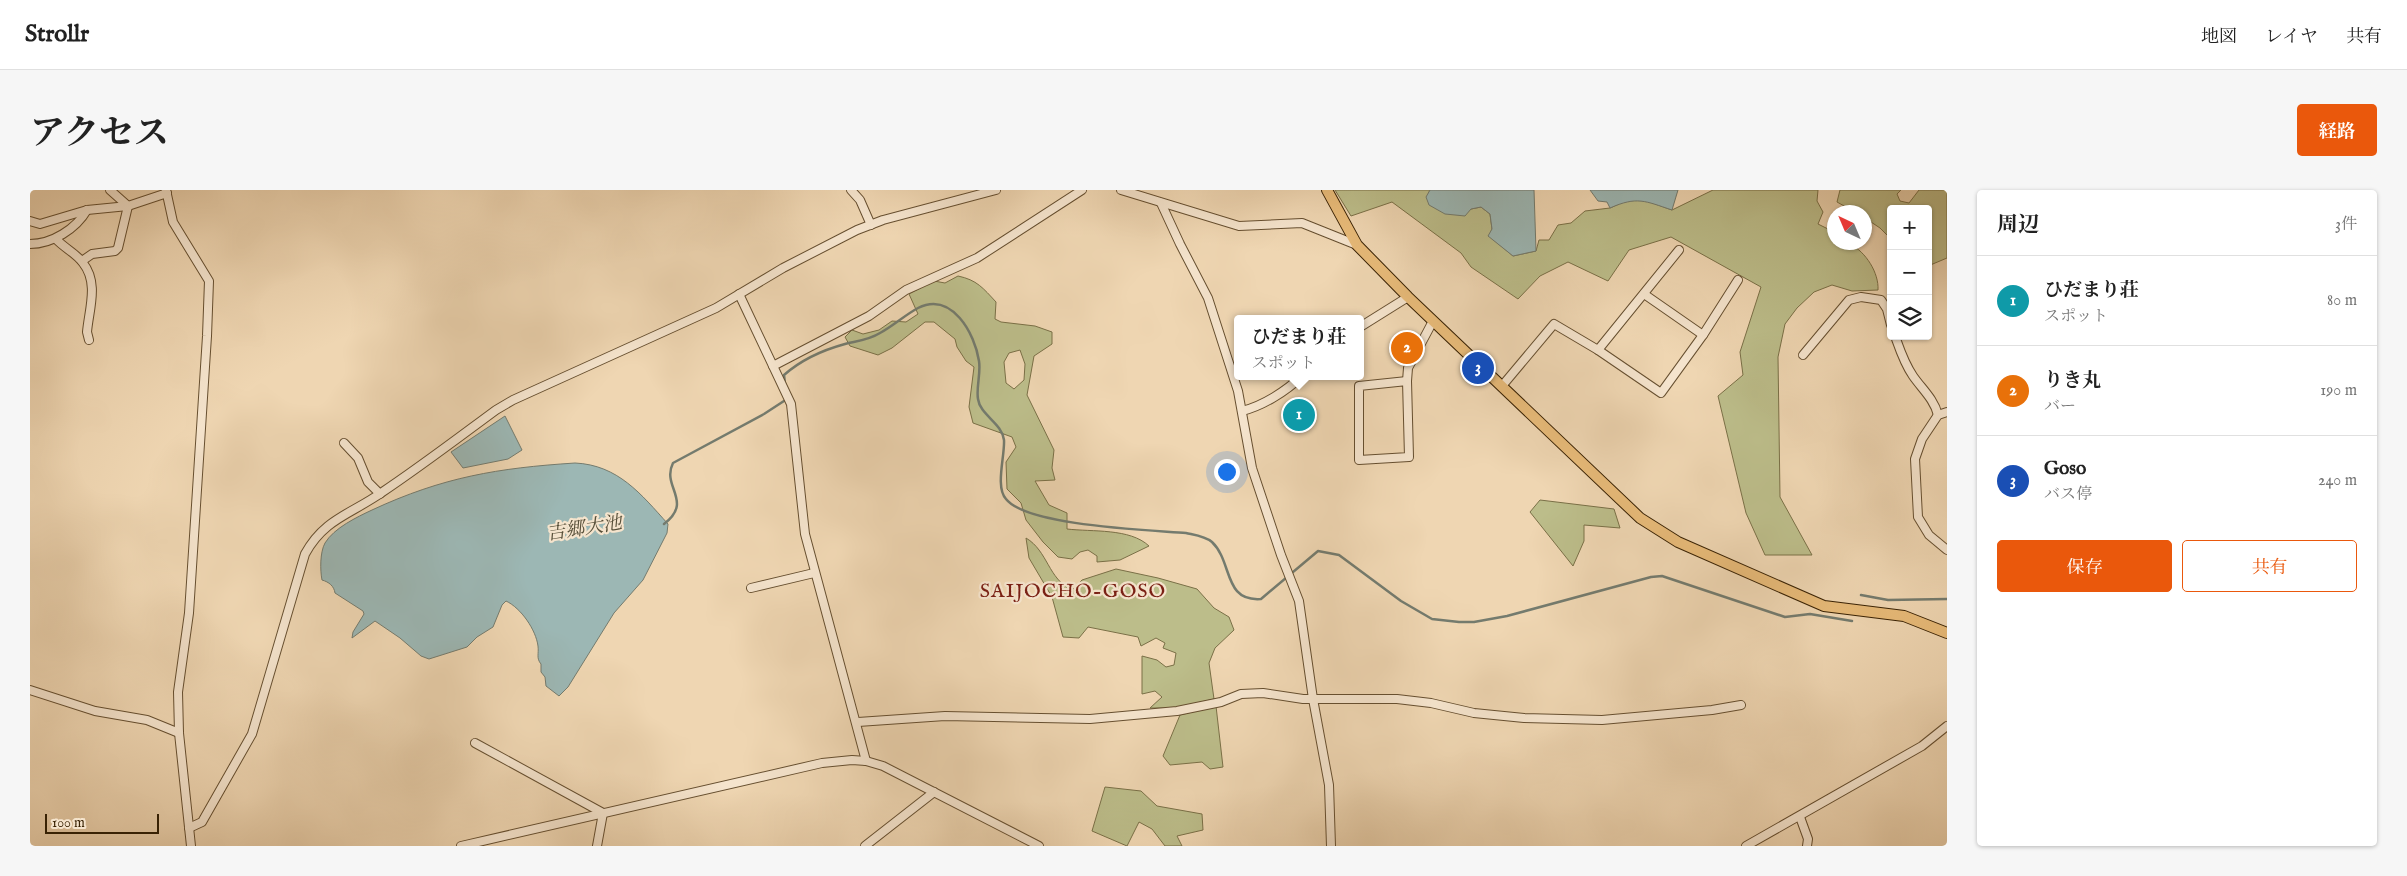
<!DOCTYPE html>
<html lang="ja">
<meta charset="utf-8">
<style>
:root{--surface:#fff;--page:#f6f6f6;--text:#222;--muted:#767676;--line:#e0e0e0;--accent:#ea580c}
body{margin:0;font-family:"IM FELL English","Noto Serif JP",serif;background:var(--page);color:var(--text)}
.controls{position:absolute;right:15px;top:15px;display:grid;overflow:hidden;border-radius:5px;box-shadow:0 1px 4px #0004}
.controls button{width:45px;height:45px;display:grid;place-items:center;padding:0;border:0;border-bottom:1px solid var(--line);background:var(--surface);color:var(--text);font:25px sans-serif}
.compass{position:absolute;left:1797px;top:15px;width:45px;height:45px;border-radius:50%;background:var(--surface);box-shadow:0 1px 4px #0004;rotate:316deg}
.scale{position:absolute;left:15px;bottom:12px;width:114px;box-sizing:border-box;padding-left:5px;border:2px solid #392204;border-top:0;font-size:14px;line-height:18px;white-space:nowrap;color:#392204;-webkit-text-stroke:4px #f5e4cd;paint-order:stroke}
.you{position:absolute;left:1196px;top:281px;width:18px;height:18px;margin:-12px;border:4px solid #fff;border-radius:50%;background:#1a73e8;box-shadow:0 0 0 8px #1a73e833}
.badge{display:grid;place-items:center;width:32px;height:32px;border-radius:50%;background:var(--accent);color:#fff;font-size:16px;font-weight:700}
.pin{position:absolute;translate:-50% -50%;border:2px solid #fff;box-shadow:0 1px 5px #0006}
.popup{position:absolute;left:1204px;top:125px;width:130px;height:65px;box-sizing:border-box;display:grid;place-content:center;border-radius:5px;background:var(--surface);filter:drop-shadow(0 1px 4px #0005);font-size:16px;white-space:nowrap;color:var(--muted)}
.popup b{font-size:19px;color:var(--text)}
.popup::after{content:'';position:absolute;left:50%;top:100%;margin-left:-10px;border:10px solid transparent;border-top-color:var(--surface)}
.list{margin:0;padding:0;list-style:none}
h2{display:flex;justify-content:space-between;align-items:center;height:65px;margin:0;padding:0 20px;font-size:21px}
h2 small{font-size:16px;font-weight:400;color:var(--muted)}
.list li{display:grid;grid-template-columns:32px 1fr auto;gap:15px;align-items:center;box-sizing:border-box;height:90px;padding:0 20px;border-top:1px solid var(--line)}
.list b{display:block;font-size:19px;white-space:nowrap}
.list p{margin:0;font-size:16px;white-space:nowrap;color:var(--muted)}
.list em{font-size:16px;font-style:normal;color:var(--muted)}
.actions{display:flex;gap:10px;padding:15px 20px}
.actions a{flex:1;padding:11px 0;border:1px solid var(--accent);border-radius:5px;text-align:center;font-size:18px;color:var(--accent)}
.actions .main{background:var(--accent);color:#fff}
.icon{flex:none;width:28px;height:28px;fill:none;stroke:currentColor;stroke-width:2;stroke-linecap:round;stroke-linejoin:round}
.map{position:relative;flex:none;width:1917px;height:656px;overflow:hidden;border-radius:5px}
header{display:flex;align-items:center;gap:30px;box-sizing:border-box;height:70px;padding:0 25px;background:var(--surface);border-bottom:1px solid var(--line)}
header strong{font-size:24px}
nav{display:flex;gap:28px;margin-inline-start:auto;font-size:18px}
.intro{display:flex;align-items:center;justify-content:space-between;box-sizing:border-box;height:120px;padding:0 30px}
h1{margin:0;font-size:35px}
.button{padding:12px 22px;border-radius:5px;background:var(--accent);color:#fff;font-size:18px;font-weight:700}
main{display:flex;gap:30px;padding:0 30px}
aside{flex:1;background:var(--surface);border-radius:5px;box-shadow:0 1px 4px #0004}
.map>svg:first-child{display:block}
</style>
<header>
<strong>Strollr</strong>
<nav><a>地図</a><a>レイヤ</a><a>共有</a></nav>
</header>
<div class="intro"><h1>アクセス</h1><a class="button">経路</a></div>
<main>
<div class="map">
<svg width="1917" height="656" viewBox="0 0 1917 656">
<rect width="100%" height="100%" fill="#efd6b2"/>
<filter id="stains"><feTurbulence type="fractalNoise" baseFrequency=".004" numOctaves="4"/><feColorMatrix values="0 0 0 0 .2 0 0 0 0 .09 0 0 0 0 .02 0 0 0 .5 -.17"/></filter>
<radialGradient id="worn" r=".72"><stop offset=".6" stop-color="#630" stop-opacity="0"/><stop offset="1" stop-color="#630" stop-opacity=".3"/></radialGradient>
<g fill="#bcbd8a" stroke="#7a7047" fill-rule="evenodd">
<path d="M1305 0H1400L1397 7 1441 19 1451 17 1460 24 1462 39 1459 46 1483 66 1506 61 1509 50H1519L1528 35 1541 33 1555 21 1580 18 1598 10H1614L1642 20 1683 0H1788L1787 11 1793 22 1788 34 1804 42V52C1809 53 1816 51 1820 54 1836 62 1849 83 1848 100L1822 101 1802 95 1784 102 1767 118 1755 134 1748 167 1750 307 1782 365H1735L1716 323 1688 206 1713 185 1710 162 1731 97 1641 47 1599 60 1578 91 1538 72 1510 86 1488 109 1441 77 1431 63 1362 12 1321 26Z"/>
<path d="M1810 0H1871L1867 4 1870 11 1879 13 1889 0H1917V68L1898 76V19H1861V61L1858 46 1850 38 1835 28 1834 22H1825L1807 12Z"/>
<path d="M928 86C947 90 953 98 966 112L965 129 971 132 1005 136 1022 142V154L1004 166 997 205 1024 260 1022 278 1025 290 1005 291 1019 315 1037 323V339C1062 342 1100 338 1119 356L1090 370 1067 372V366L1058 360 1050 362 1042 369 1028 367 1013 352 996 330 991 313 977 299 976 272 986 257 982 247 943 233 939 217 944 177 936 171 927 157 925 149 904 132H895L862 158 848 165 820 156 815 147 822 140 833 144 849 140 862 131 876 132 888 124 879 104 904 91 915 93ZM990 160 995 174 994 190 984 199 976 193 974 172 979 163Z"/>
<path d="M1510 310 1584 319 1590 338 1554 335V351L1543 376 1500 322Z"/>
<path d="M996 348C1018 361 1018 389 1042 400L1052 390 1086 379 1128 388 1167 399 1184 418 1199 427 1204 440 1185 458 1179 473 1184 509 1145 518H1120L1132 507 1125 501 1112 504V466L1127 470 1136 477 1144 475 1146 463 1133 458 1135 453 1126 448 1111 456 1108 447 1058 437 1049 448 1033 447 1022 407 999 368Z"/>
<path d="M1186 516 1193 577 1180 579 1172 572 1140 575 1133 566 1150 525Z"/>
<path d="M1075 597 1111 601 1127 616 1172 624 1173 640 1147 646 1152 656H1135L1122 639 1109 632 1097 656 1062 641Z"/>
</g>
<g fill="#9cb7b4" stroke="#747b6e">
<path d="M1400 0H1504L1506 61 1483 66 1458 46 1462 39 1460 24 1451 17 1441 19 1435 26 1415 24 1399 15 1396 7Z"/>
<path d="M1560 0H1648L1642 20C1615 11 1607 6 1580 18L1577 12 1568 11Z"/>
<path d="M475 226 492 260 478 269 433 278 421 262Z"/>
<path d="M545 273C588 275 611 304 638 334L637 343 613 390 584 423 538 497 529 506 516 496 515 487 511 482V474C506 468 509 464 508 456 506 440 491 418 476 411L472 415 463 437 447 447 437 457 399 469 391 466 370 448 345 431 322 448 323 442 334 424 333 421 305 403C304 396 299 392 292 390 290 380 290 362 295 353 304 338 327 327 342 320 413 287 468 278 545 273Z"/>
</g>
<g fill="none" stroke-linecap="round" stroke-linejoin="round">
<g stroke="#747b6e" stroke-width="2.5">
<path d="M755 194 754 185C771 170 793 160 815 154 827 151 839 150 850 143 863 136 875 125 888 118 922 101 945 144 949 171 951 184 946 197 948 209 950 225 972 233 974 250 975 266 965 297 976 309 997 336 1120 340 1156 343 1165 345 1175 346 1182 352 1203 372 1193 412 1231 409L1288 361 1309 365 1371 411 1402 429 1429 432H1444L1477 426 1621 387 1632 386 1755 427 1780 424 1822 431"/>
<path d="M634 334C664 311 631 297 643 273L734 224 757 209"/>
<path d="M1831 405 1858 410 1917 409"/>
</g>
<g stroke="#664f30" stroke-width="10">
<g id="minor">
<path d="M80 0 98 16"/>
<path d="M136 0 143 32 179 91 177 146 159 423 148 502 149 543 161 656"/>
<path d="M821 0 830 10 841 35"/>
<path d="M1091 0 1209 36 1272 33 1327 55"/>
<path d="M1131 13 1150 54 1178 108 1208 201 1222 278 1251 365 1269 411 1283 509 1299 595 1301 656"/>
<path d="M0 31 10 34 57 20 98 16 137 3"/>
<path d="M26 49C34 58 46 63 53 73 69 93 59 119 57 142L59 150"/>
<path d="M0 54C22 54 46 39 57 20"/>
<path d="M52 71 62 64 85 61 88 58 98 16"/>
<path d="M709 104 761 214 775 344 836 571"/>
<path d="M1614 104 1673 145"/>
<path d="M1330 137 1378 107"/>
<path d="M1865 146C1870 160 1874 173 1883 186 1892 199 1904 209 1908 225"/>
<path d="M1568 160 1649 60"/>
<path d="M1773 165 1819 110 1831 107 1851 110 1857 119 1861 135"/>
<path d="M743 176 839 126 876 100 947 68 1052 0"/>
<path d="M1377 191 1379 267 1329 270V196Z"/>
<path d="M1377 191 1378 178 1403 131"/>
<path d="M1472 196 1524 134 1568 160 1631 203 1673 145 1708 90"/>
<path d="M1212 221C1233 216 1256 201 1272 186"/>
<path d="M1917 222 1908 225 1892 249 1885 269 1888 327 1899 345 1917 360"/>
<path d="M314 253 328 268 338 292 350 304"/>
<path d="M721 398 784 383"/>
<path d="M0 500 65 521 117 530 149 543"/>
<path d="M828 532 915 526 1060 529 1147 521 1191 512 1211 504 1233 503 1273 509H1367L1401 513 1444 523 1494 528 1572 530 1682 520 1711 515"/>
<path d="M445 553 573 623 567 656"/>
<path d="M1770 627 1778 649 1777 656"/>
<path d="M159 638 172 632 222 544 275 364C294 329 321 324 351 303 390 277 428 248 466 220L483 210 686 118 753 78 827 40 853 30 966 0"/>
<path d="M431 656 792 573 822 570 836 571 853 576 1009 656"/>
<path d="M835 656 904 602"/>
<path d="M1716 656 1892 556 1917 536"/>
</g>
</g>
<g stroke="#392204" stroke-width="12">
<path id="major" d="M1297 0 1327 55 1378 107 1610 328 1648 352 1794 416 1874 426 1917 443"/>
</g>
<use href="#minor" stroke="#f5e4cd" stroke-width="8"/>
<use href="#major" stroke="#e8bb79" stroke-width="10"/>
</g>
<g text-anchor="middle" stroke-width="4.5" stroke-linejoin="round" paint-order="stroke">
<g font-size="19" font-style="italic" fill="#574f39" stroke="#f5e4cd">
<text transform="translate(554 337) rotate(-9)" y="7">吉郷大池</text>
</g>
<g font-size="20" letter-spacing="1" fill="#7a1f14" stroke="#f5e4cd">
<text x="1043" y="407">SAIJOCHO-GOSO</text>
</g>
</g>
<rect width="100%" height="100%" filter="url(#stains)"/>
<rect width="100%" height="100%" fill="url(#worn)"/>
</svg>
<div class="controls">
<button>+</button>
<button>−</button>
<button><svg class="icon" aria-label="layers" viewBox="0 0 24 24"><path d="M12 4l9 5-9 5-9-5zM3 14l9 5 9-5"/></svg></button>
</div>
<svg class="compass" viewBox="-18 -18 36 36"><path d="M0-13l5 13h-10z" fill="#e53935"/><path d="M0 13l5-13h-10z" fill="#767676"/></svg>
<div class="scale">100 m</div>
<div class="you"></div>
<div class="pin badge" style="left:1269px;top:225px;background:#0f9aa8">1</div>
<div class="popup"><b>ひだまり荘</b>スポット</div>
<div class="pin badge" style="left:1377px;top:158px;background:#e8710a">2</div>
<div class="pin badge" style="left:1448px;top:178px;background:#1a4fb4">3</div>
</div>
<aside>
<h2>周辺<small>3件</small></h2>
<ul class="list">
<li><span class="badge" style="background:#0f9aa8">1</span><div><b>ひだまり荘</b><p>スポット</p></div><em>80 m</em></li>
<li><span class="badge" style="background:#e8710a">2</span><div><b>りき丸</b><p>バー</p></div><em>190 m</em></li>
<li><span class="badge" style="background:#1a4fb4">3</span><div><b>Goso</b><p>バス停</p></div><em>240 m</em></li>
</ul>
<div class="actions"><a class="main">保存</a><a>共有</a></div>
</aside>
</main>
